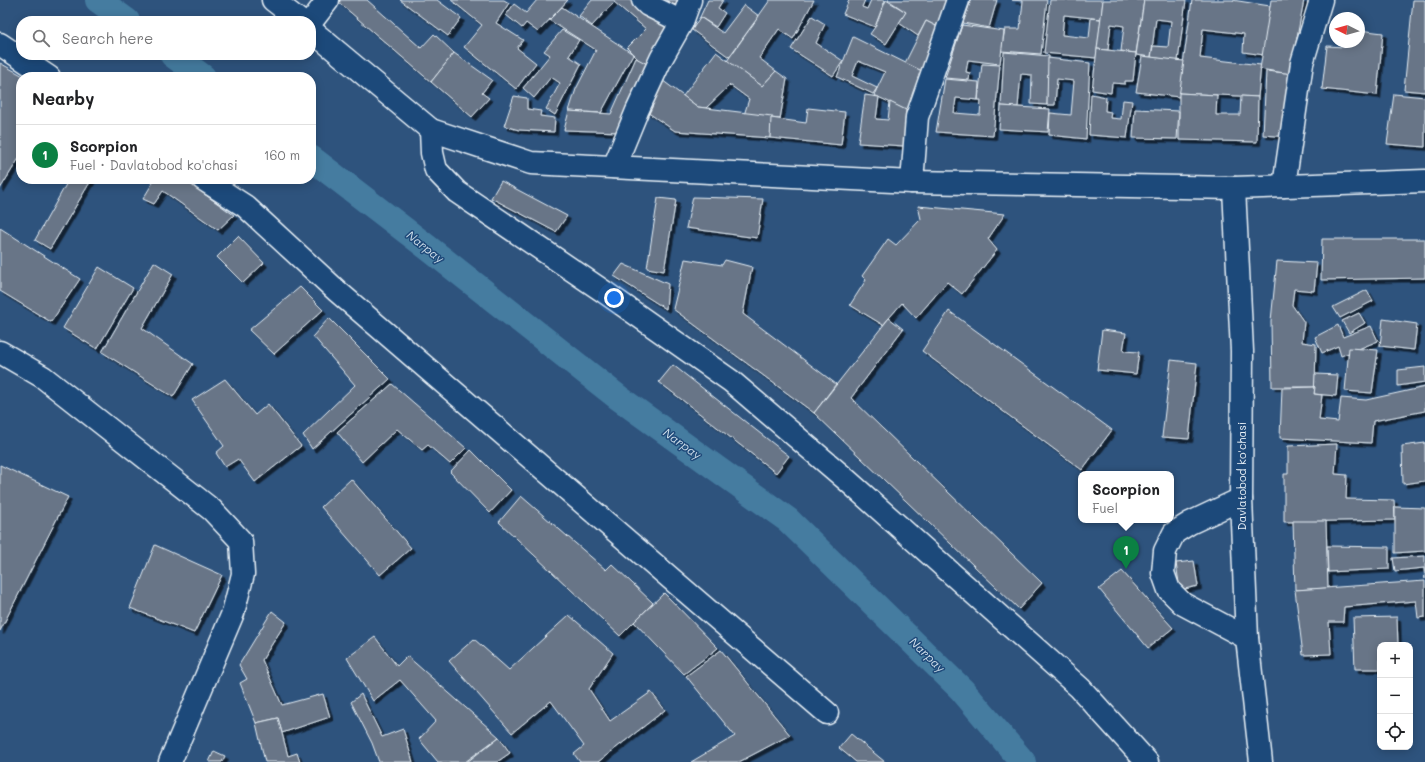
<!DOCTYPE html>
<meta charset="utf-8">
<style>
:root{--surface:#fff;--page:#f6f6f6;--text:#202124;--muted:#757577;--line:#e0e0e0;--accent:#0b8043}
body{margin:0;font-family:Mali,sans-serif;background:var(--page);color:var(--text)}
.controls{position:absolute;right:12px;bottom:12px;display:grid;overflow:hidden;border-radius:8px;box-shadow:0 2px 10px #0003}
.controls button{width:36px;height:36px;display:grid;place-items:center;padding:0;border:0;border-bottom:1px solid var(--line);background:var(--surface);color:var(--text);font:20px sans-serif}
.compass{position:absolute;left:1329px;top:12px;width:36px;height:36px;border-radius:50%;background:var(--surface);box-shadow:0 2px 10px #0003;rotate:276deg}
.you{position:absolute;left:614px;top:298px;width:14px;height:14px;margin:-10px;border:3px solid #fff;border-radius:50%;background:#1a73e8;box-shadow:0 0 0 6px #1a73e833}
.badge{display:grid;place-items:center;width:26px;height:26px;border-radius:50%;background:var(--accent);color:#fff;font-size:13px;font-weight:700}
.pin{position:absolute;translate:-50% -33px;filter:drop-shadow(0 1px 2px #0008)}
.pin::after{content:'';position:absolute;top:21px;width:14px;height:12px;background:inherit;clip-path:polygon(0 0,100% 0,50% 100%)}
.popup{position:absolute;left:1078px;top:471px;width:96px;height:52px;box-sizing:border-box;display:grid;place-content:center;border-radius:8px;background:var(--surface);filter:drop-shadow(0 1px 3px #0005);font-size:13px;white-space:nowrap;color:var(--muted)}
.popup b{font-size:15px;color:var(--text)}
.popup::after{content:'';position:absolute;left:50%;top:100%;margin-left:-8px;border:8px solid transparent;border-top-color:var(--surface)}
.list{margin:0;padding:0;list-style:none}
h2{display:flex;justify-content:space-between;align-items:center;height:52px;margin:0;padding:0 16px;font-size:17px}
h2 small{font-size:13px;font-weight:400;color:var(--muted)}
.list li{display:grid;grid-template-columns:26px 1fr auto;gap:12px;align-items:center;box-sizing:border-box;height:60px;padding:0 16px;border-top:1px solid var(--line)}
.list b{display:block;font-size:15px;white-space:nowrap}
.list p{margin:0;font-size:13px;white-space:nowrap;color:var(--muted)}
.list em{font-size:13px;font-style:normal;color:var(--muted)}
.icon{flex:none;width:22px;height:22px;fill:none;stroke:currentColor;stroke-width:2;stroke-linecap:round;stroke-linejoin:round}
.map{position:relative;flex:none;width:1425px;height:762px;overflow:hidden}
.search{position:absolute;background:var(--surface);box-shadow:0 2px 10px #0003;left:16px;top:16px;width:300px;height:44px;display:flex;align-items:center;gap:10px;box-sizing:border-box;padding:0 14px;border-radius:16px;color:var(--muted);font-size:15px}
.panel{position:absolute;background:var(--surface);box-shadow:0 2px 10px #0003;left:16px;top:72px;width:300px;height:112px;border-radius:16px}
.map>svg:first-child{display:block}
</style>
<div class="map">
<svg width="1425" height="762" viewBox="0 0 1425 762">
<defs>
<filter id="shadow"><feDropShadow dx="3.5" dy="3.5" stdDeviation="0" flood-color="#0009"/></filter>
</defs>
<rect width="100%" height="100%" fill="#2e537d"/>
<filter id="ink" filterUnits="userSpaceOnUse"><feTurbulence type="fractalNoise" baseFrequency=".025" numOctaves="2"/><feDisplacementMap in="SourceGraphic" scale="8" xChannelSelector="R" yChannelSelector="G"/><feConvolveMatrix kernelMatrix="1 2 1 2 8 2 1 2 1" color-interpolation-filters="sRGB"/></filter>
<g filter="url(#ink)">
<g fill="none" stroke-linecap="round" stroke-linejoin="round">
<g stroke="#447ca0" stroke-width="26">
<path d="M98 0 127 21"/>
<path d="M173 55 203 77"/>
<path d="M311 158 427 247 619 398 788 520 962 690 1023 762"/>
</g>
</g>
<g fill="#687587" stroke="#e8f1f8" fill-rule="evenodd" filter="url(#shadow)">
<path d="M336 0H367L421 48 434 34 454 53 431 82Z"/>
<path d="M400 0H437L461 18 448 36Z"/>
<path d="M451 0H504L509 3 496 23 523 40 517 48 536 63 516 89 464 47 482 25Z"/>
<path d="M537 0H568L538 32 526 23 522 28 506 15 514 4 526 13Z"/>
<path d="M592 0H635L670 29 645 66 627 48 646 29 614 2 592 26 579 16Z"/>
<path d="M655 0H679L677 5 654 1Z"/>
<path d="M708 0H723L718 8 725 13 716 27 700 17Z"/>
<path d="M770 0H814L793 39 779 29 759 58 776 71 762 86 727 61Z"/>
<path d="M849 0H865L862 7 867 9 871 0H885L875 27 843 14Z"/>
<path d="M886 0 906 12 886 44 870 34 875 27Z"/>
<path d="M888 0H950L942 29 926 21 918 36 899 23 906 12Z"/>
<path d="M971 0H997L989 28 963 23Z"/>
<path d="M1012 0H1047L1041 54 1001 51 1005 29H1020L1023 1Z"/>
<path d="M1050 0H1103L1101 19 1064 15 1062 35 1089 38 1091 18 1101 19 1096 58 1044 53Z"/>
<path d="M1103 0H1144L1136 53 1121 51 1124 26 1111 24 1108 50 1097 49Z"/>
<path d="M1144 0H1186L1178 61 1136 55ZM1156 19 1171 21 1168 47 1153 46 1151 57Z"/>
<path d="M1192 0H1232L1270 6 1264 55 1243 52 1244 34 1203 29 1200 58 1261 65 1258 97 1179 93Z"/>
<path d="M1271 0H1304L1290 74 1260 69Z"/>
<path d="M1413 0H1425V92L1404 90Z"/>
<path d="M744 5 759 16 729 57 692 30 700 17 723 33Z"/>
<path d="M562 7 633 54 601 113 569 111 576 89 596 50 549 20Z"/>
<path d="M812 16 825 24 816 43 843 61 833 76 791 49Z"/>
<path d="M926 21 942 29 926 73 905 63Z"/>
<path d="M962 25 1004 31 1000 64 968 60 966 72 970 73 969 80 945 78Z"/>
<path d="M562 30 579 40 569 56 581 64 555 115 546 109 560 83 551 77 534 98 523 88 550 55 544 51Z"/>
<path d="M1359 30 1383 33 1377 95 1322 89 1327 46 1345 47V42H1359Z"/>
<path d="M853 37 926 73 908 111 874 95 885 72 858 61 852 76 877 88 873 94 837 77Z"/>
<path d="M1097 49 1136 53 1133 81H1125V84L1112 83 1111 93 1092 90Z"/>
<path d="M716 52 762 86 776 71 787 79 780 119 744 115 749 99 730 85 706 108 698 107 683 96Z"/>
<path d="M1004 52 1049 56 1047 105 1031 104 1032 75 1021 74 1018 107 1001 106Z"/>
<path d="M454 53 492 80 482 93 489 98 472 117 431 82Z"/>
<path d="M1142 56 1184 61 1179 97 1136 92Z"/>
<path d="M636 58 651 66 620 132 564 130 569 111 611 114Z"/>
<path d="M1048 58 1090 63 1086 139 1049 135 1050 113 1071 115 1074 81 1057 79 1055 105H1047Z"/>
<path d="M0 63 25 77H21V155L0 189Z"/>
<path d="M982 64 1000 65 993 136 936 132 945 79 979 82 978 100 956 98 954 113 980 115 981 100H978Z"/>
<path d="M1266 71 1294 74 1289 137 1263 135Z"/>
<path d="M662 80 698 107 772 116 770 138 675 131 644 110Z"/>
<path d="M1179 93 1217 95 1216 115H1240L1241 96 1258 97 1257 142 1179 140Z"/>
<path d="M1091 94 1106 97 1105 111 1111 112 1110 118 1121 119 1123 100 1132 101 1127 138 1089 135Z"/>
<path d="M1394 94 1425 97V147L1387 144Z"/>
<path d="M865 95 879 97 876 119 888 120 890 102 906 110 904 146 858 143Z"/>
<path d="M514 96 527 98V109L541 111 540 116 555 118 554 132 519 130 504 126Z"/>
<path d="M1001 106 1050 109 1048 132 999 129Z"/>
<path d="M808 108 845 112 841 145 770 138 771 118 806 123Z"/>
<path d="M1135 109 1179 111 1177 139 1133 138Z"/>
<path d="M69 179H92L50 249 35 240Z"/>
<path d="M155 179H183L234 215 218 230 163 191 154 204 143 199Z"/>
<path d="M501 181 567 216 556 232 491 198Z"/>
<path d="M693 197 763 199 757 238 686 228Z"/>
<path d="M658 198 676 200 664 271 647 268Z"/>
<path d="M918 206 1005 214 988 239 997 250 962 294 947 282 916 318 902 303 883 325 850 305 866 280 862 276 888 239 896 245 921 219Z"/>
<path d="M0 228 80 279 51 322 0 291Z"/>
<path d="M238 236 264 263 243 283 217 257Z"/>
<path d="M1322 239H1425V278L1321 280Z"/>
<path d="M685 259 722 265 725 260 752 267 743 314 836 384 814 413 673 309Z"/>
<path d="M1277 261 1317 263 1314 291 1294 289 1292 305 1304 322 1302 342 1316 344 1315 387H1272L1271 321Z"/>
<path d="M154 262 173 274 142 328 193 364 173 397 102 352Z"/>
<path d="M623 264 668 284 666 309 614 276Z"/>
<path d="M99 267 133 288 97 349 63 328Z"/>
<path d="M300 287 323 310 274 354 249 330Z"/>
<path d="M1367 290 1373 301 1340 318 1333 307Z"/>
<path d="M949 311 1112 430 1082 470 922 351Z"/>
<path d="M1359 313 1365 323 1349 333 1342 321Z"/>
<path d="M329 318 390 379 312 449 303 435 355 385 313 336Z"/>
<path d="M889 318 903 329 851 398 1042 583 1019 609 814 413Z"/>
<path d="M1383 319 1417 324 1414 350 1380 346Z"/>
<path d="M1338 325 1343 337 1371 326 1378 341 1341 356 1338 346 1322 353 1315 337Z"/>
<path d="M1102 330 1126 333 1123 351 1139 352 1136 374 1097 370Z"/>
<path d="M1349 348 1378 350 1372 393 1345 391Z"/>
<path d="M1171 360 1197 363 1189 439 1162 437Z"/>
<path d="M673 365 789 456 776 473 659 382Z"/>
<path d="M1425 367V382L1398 386V370Z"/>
<path d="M1315 374 1338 375 1336 396 1314 394Z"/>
<path d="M225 379 255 415 268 404 301 446 255 482 238 459 225 467 216 453 224 446 192 400Z"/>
<path d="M392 384 466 448 450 464 428 445 422 450 397 429 362 462 337 432Z"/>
<path d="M1315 387 1314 394 1322 395 1319 420 1338 422 1341 398 1366 400 1425 387V411L1373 421 1371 443 1280 438 1282 388Z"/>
<path d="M1425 443V481L1403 484 1402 446Z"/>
<path d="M1337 444 1335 474 1347 475 1346 499 1394 500 1395 520 1284 522V474H1288V446Z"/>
<path d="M471 450 511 490 490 513 450 472Z"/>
<path d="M0 465 68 497 0 631Z"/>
<path d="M351 479 411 548 380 575 321 507Z"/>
<path d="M521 496 606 570 612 564 653 603 620 636 499 522Z"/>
<path d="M1395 507 1425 508V551L1395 553Z"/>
<path d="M1293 521H1326L1328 588 1295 590Z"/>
<path d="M155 545 222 575 194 633 130 608Z"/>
<path d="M1327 546 1389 547V569L1328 572Z"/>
<path d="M1425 556V579L1424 568 1395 571 1393 558Z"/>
<path d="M1194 561 1198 586 1180 590 1176 563Z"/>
<path d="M1122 571 1173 628 1148 648 1099 589Z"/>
<path d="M1425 581V617L1418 618 1416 601 1344 607 1343 622H1329L1331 654 1303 655 1295 590Z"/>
<path d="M664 593 718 648 684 674 634 622Z"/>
<path d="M272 611 286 622 262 660 282 705 323 694 330 717 282 733 278 718 256 723 240 683 247 679 239 665Z"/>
<path d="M569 615 613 653 589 689 610 721 651 692 665 710 598 762H580L574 754 584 746 551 701 512 733 449 661 474 639 509 670Z"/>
<path d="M1397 617 1398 645H1380V669H1355L1353 618Z"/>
<path d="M375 637 397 666 407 656 499 737 465 762H438L419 739 436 721 400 680 373 701 347 658Z"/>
<path d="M721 650 790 735 739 762H691L735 736 686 676Z"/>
<path d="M361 694 382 737 403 729 413 762H379L372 743 351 702Z"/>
<path d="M278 718 288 756 297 753 300 762H265L256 723Z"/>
<path d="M851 734 885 762H856L839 748Z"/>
<path d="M499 737 510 753 497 762H467Z"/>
<path d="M214 751 225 756 222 762H209Z"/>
</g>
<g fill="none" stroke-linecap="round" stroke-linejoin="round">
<g stroke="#e8f1f8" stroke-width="25">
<g id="minor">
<path d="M273 0 300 21"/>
<path d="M643 0 648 5 682 22"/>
<path d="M311 22 328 0"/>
<path d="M311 30 431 130 531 163 912 182 1234 188 1425 181"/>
<path d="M0 44 49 77"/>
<path d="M431 130 432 153 436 170 457 192 603 291 731 381 848 481 1080 688 1147 762"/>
<path d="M614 167 637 111 661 59 682 22 690 0"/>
<path d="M203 179 245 206 337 291 827 713"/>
<path d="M912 182 917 117 958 0"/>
<path d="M1284 186 1302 63 1321 0"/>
<path d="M1234 188 1242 351 1241 499 1247 638 1261 762"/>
<path d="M0 352 43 377 212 510 241 541 243 574 233 613 170 762"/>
<path d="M1241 499 1190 523 1174 533 1165 551 1163 573 1169 590 1183 604 1247 638"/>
</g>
</g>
<use href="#minor" stroke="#1f4a7a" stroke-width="22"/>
</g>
</g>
<g text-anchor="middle" stroke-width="3" stroke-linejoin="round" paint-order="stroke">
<g font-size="11" fill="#e8f1f8" stroke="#1f4a7a">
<text transform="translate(1242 476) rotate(-90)" y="4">Davlatobod ko'chasi</text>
</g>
<g font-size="12" font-style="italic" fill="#cfdfeb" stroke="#1f4a7a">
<text transform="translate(425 247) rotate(38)" y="4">Narpay</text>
<text transform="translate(682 444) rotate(36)" y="4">Narpay</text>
<text transform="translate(927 655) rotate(44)" y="4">Narpay</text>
</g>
</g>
</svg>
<div class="controls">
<button>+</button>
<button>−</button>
<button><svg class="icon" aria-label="locate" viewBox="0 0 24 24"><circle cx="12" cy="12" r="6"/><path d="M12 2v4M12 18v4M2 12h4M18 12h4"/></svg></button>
</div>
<svg class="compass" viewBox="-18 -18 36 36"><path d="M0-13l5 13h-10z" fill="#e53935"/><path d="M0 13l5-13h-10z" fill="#757577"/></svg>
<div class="you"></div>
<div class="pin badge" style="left:1126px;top:569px">1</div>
<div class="popup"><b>Scorpion</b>Fuel</div>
<div class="search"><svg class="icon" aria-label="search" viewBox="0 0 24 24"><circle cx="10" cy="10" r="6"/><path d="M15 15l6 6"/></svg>Search here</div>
<section class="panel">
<h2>Nearby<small></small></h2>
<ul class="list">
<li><span class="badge">1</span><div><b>Scorpion</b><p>Fuel · Davlatobod ko'chasi</p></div><em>160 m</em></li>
</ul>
</section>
</div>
